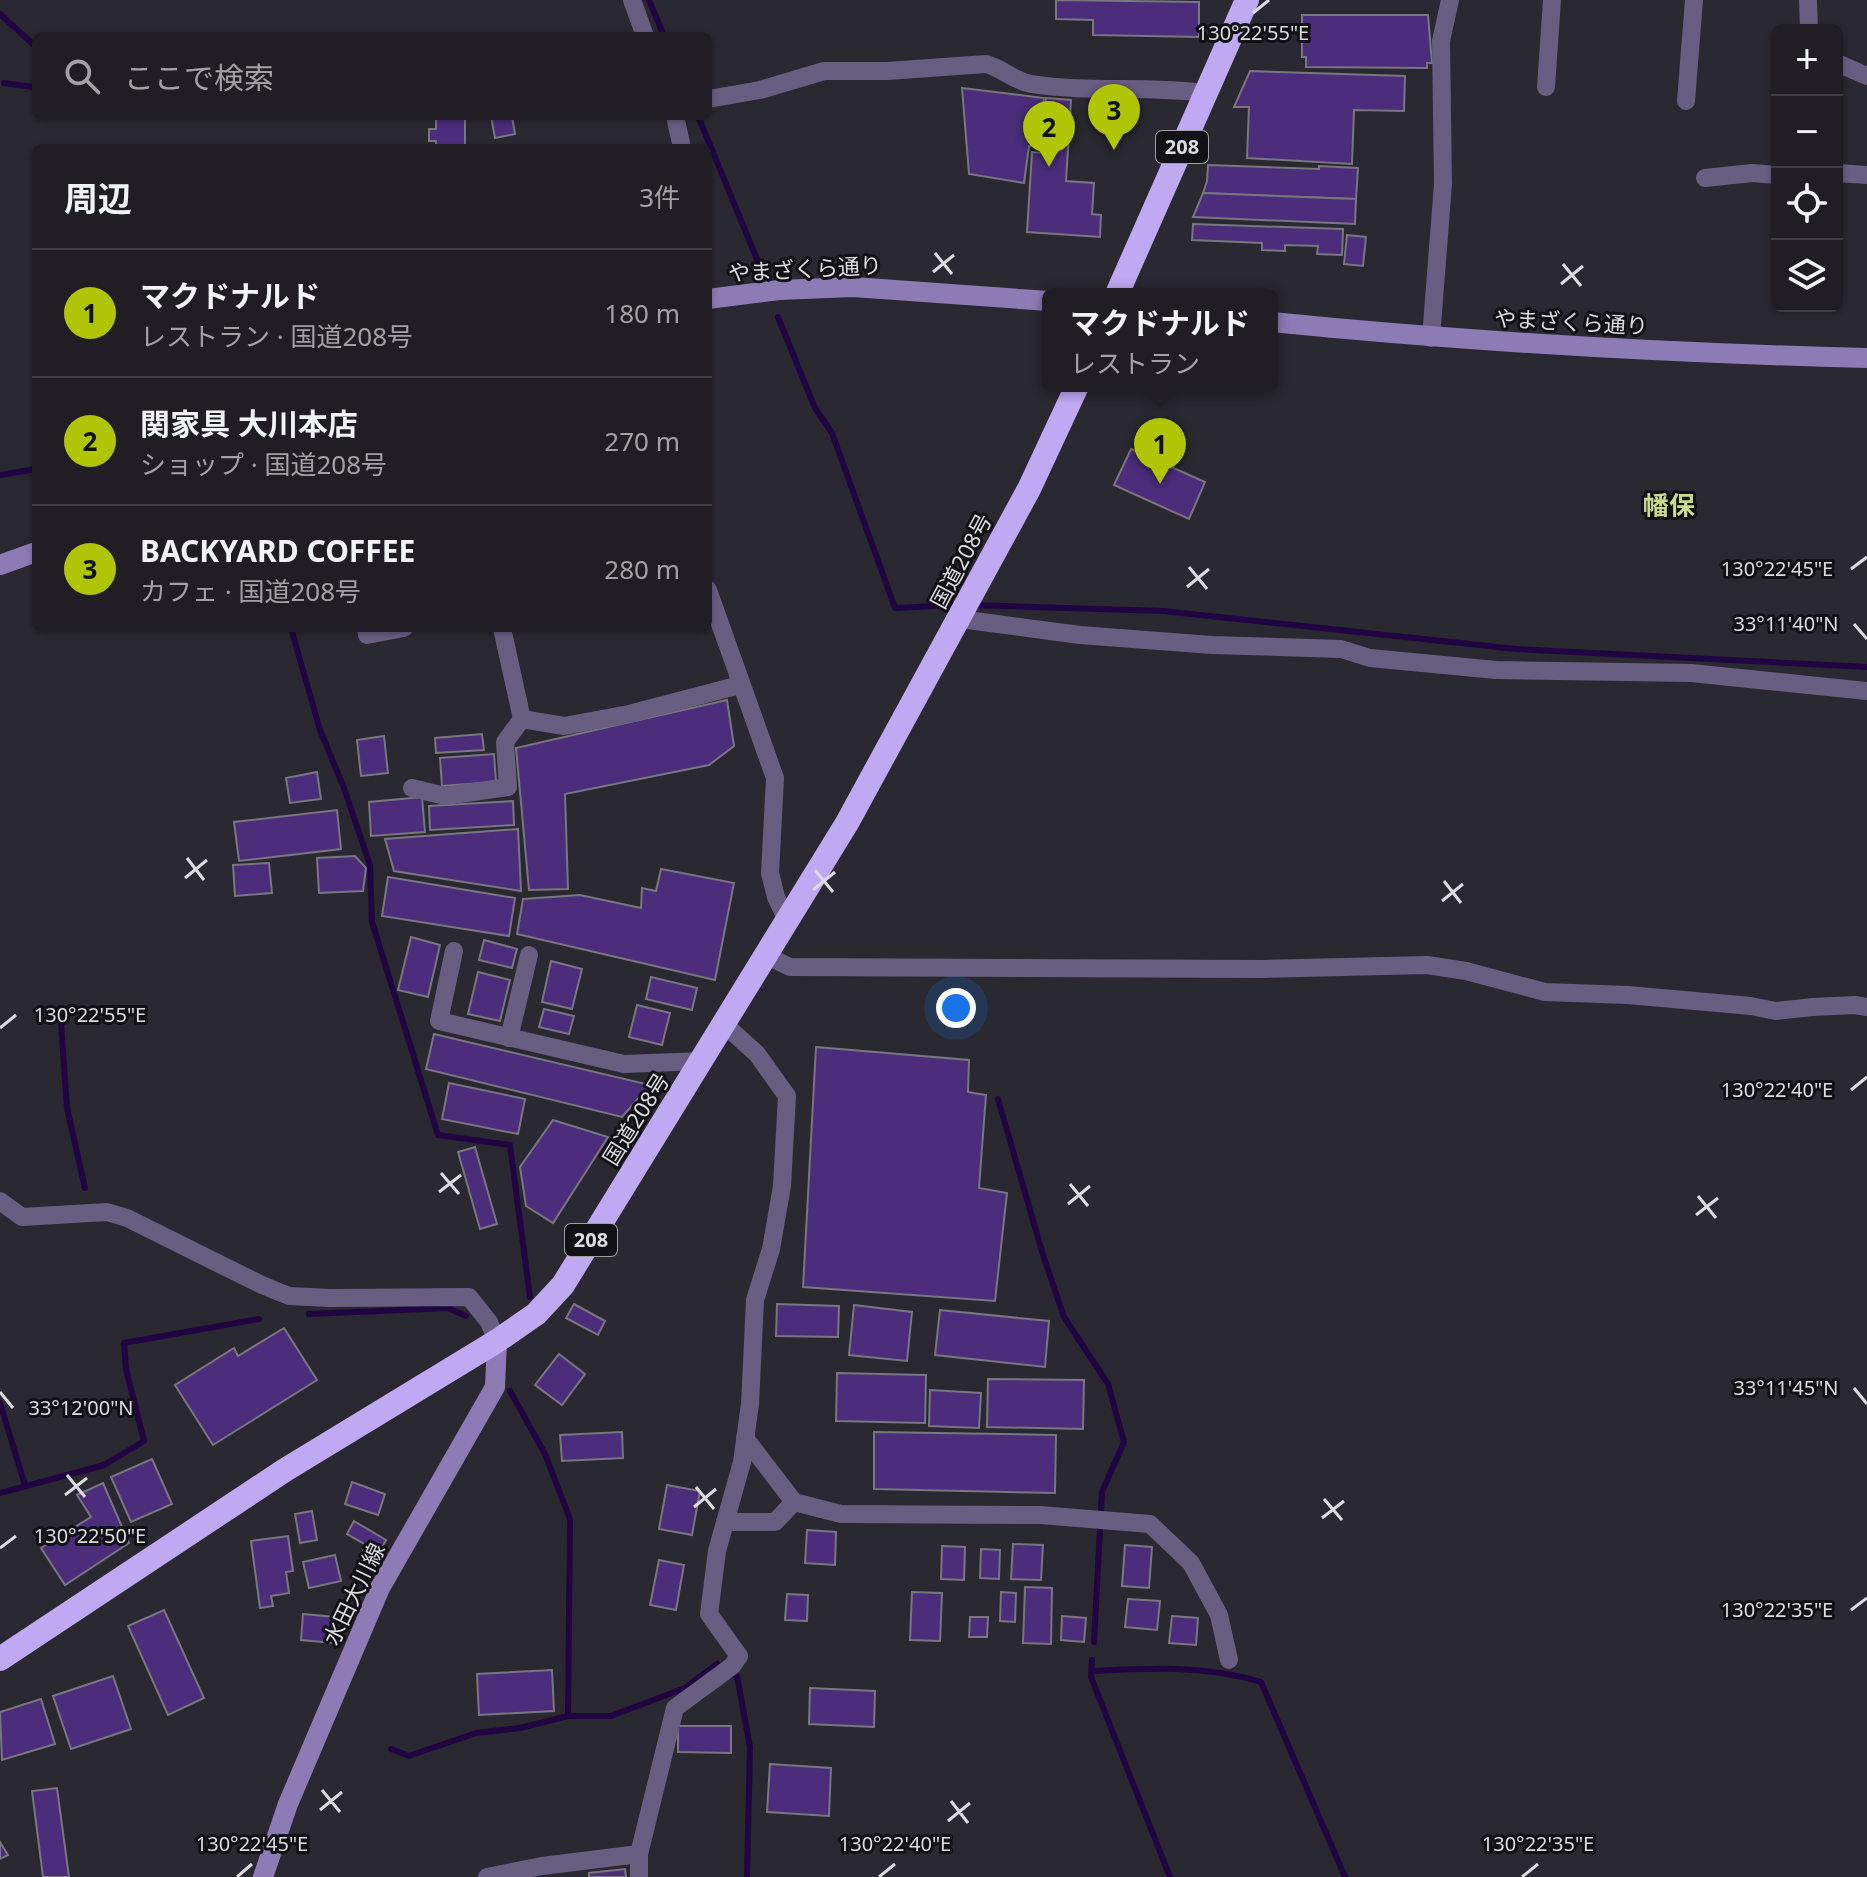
<!DOCTYPE html>
<html lang="ja">
<meta charset="utf-8">
<style>
:root{--surface:#201e24;--page:#28272c;--text:#f1f3f6;--muted:#a2a2a6;--line:#3d3c41;--accent:#afc506}
body{margin:0;font-family:"Noto Sans","Noto Sans JP",sans-serif;background:var(--page);color:var(--text)}
.controls{position:absolute;right:24px;top:24px;display:grid;overflow:hidden;border-radius:12px;box-shadow:0 2px 6px #0004}
.controls button{width:72px;height:72px;display:grid;place-items:center;padding:0;border:0;border-bottom:2px solid var(--line);background:var(--surface);color:var(--text);font:40px sans-serif}
.you{position:absolute;left:956px;top:1008px;width:28px;height:28px;margin:-20px;border:6px solid #fff;border-radius:50%;background:#1a73e8;box-shadow:0 0 0 12px #1a73e833}
.badge{display:grid;place-items:center;width:52px;height:52px;border-radius:50%;background:var(--accent);color:#111;font-size:26px;font-weight:700}
.pin{position:absolute;translate:-50% -66px;filter:drop-shadow(0 2px 4px #0008)}
.pin::after{content:'';position:absolute;top:42px;width:28px;height:24px;background:inherit;clip-path:polygon(0 0,100% 0,50% 100%)}
.popup{position:absolute;left:1042px;top:288px;width:236px;height:104px;box-sizing:border-box;display:grid;place-content:center;border-radius:12px;background:var(--surface);filter:drop-shadow(0 2px 6px #0005);font-size:26px;white-space:nowrap;color:var(--muted)}
.popup b{font-size:30px;color:var(--text)}
.popup::after{content:'';position:absolute;left:50%;top:100%;margin-left:-16px;border:16px solid transparent;border-top-color:var(--surface)}
.list{margin:0;padding:0;list-style:none}
h2{display:flex;justify-content:space-between;align-items:center;height:104px;margin:0;padding:0 32px;font-size:34px}
h2 small{font-size:26px;font-weight:400;color:var(--muted)}
.list li{display:grid;grid-template-columns:52px 1fr auto;gap:24px;align-items:center;box-sizing:border-box;height:128px;padding:0 32px;border-top:2px solid var(--line)}
.list b{display:block;font-size:30px;white-space:nowrap}
.list p{margin:0;font-size:26px;white-space:nowrap;color:var(--muted)}
.list em{font-size:26px;font-style:normal;color:var(--muted)}
.icon{flex:none;width:44px;height:44px;fill:none;stroke:currentColor;stroke-width:2;stroke-linecap:round;stroke-linejoin:round}
.map{position:relative;flex:none;width:1867px;height:1877px;overflow:hidden}
.search{position:absolute;background:var(--surface);box-shadow:0 2px 6px #0004;left:32px;top:32px;width:680px;height:88px;display:flex;align-items:center;gap:20px;box-sizing:border-box;padding:0 28px;border-radius:12px;color:var(--muted);font-size:30px}
.panel{position:absolute;background:var(--surface);box-shadow:0 2px 6px #0004;left:32px;top:144px;width:680px;height:488px;border-radius:12px}
.map>svg:first-child{display:block}
</style>
<div class="map">
<svg width="1867" height="1877" viewBox="0 0 1867 1877">
<rect width="100%" height="100%" fill="#2a2830"/>
<g fill="none" stroke-linecap="round" stroke-linejoin="round">
<g stroke="#210542" stroke-width="6">
<path d="M649 0 664 36"/>
<path d="M0 14 36 47"/>
<path d="M4 83 33 87 36 82"/>
<path d="M698 116 759 264"/>
<path d="M778 317 815 408 832 433 895 608 957 605"/>
<path d="M0 475 36 469"/>
<path d="M972 605 1163 611 1516 649 1867 667"/>
<path d="M291 628 320 730 344 788 370 865 372 922 438 1135 510 1145 530 1297"/>
<path d="M60 1008 67 1108 85 1188"/>
<path d="M998 1099 1043 1255 1064 1317 1108 1384 1124 1442 1102 1492 1094 1642"/>
<path d="M309 1314 448 1308 466 1316"/>
<path d="M510 1391 545 1454 570 1519 568 1716"/>
<path d="M0 1403 25 1485"/>
<path d="M0 1493 104 1465 144 1441 126 1369 124 1343 259 1319"/>
<path d="M1092 1660 1091 1677 1170 1877"/>
<path d="M1092 1671C1150 1668 1205 1665 1261 1682L1345 1877"/>
<path d="M733 1674 737 1676 750 1747 747 1877"/>
<path d="M391 1749 409 1756 476 1733 520 1728 568 1716H611L685 1688 717 1664"/>
</g>
</g>
<g fill="#4b2d7c" stroke="#797680" stroke-width="2">
<path d="M1056 0 1199 2V37L1093 35V20L1056 19Z"/>
<path d="M1302 15H1428L1432 63H1427V68L1306 67V57H1302Z"/>
<path d="M1250 71 1405 76 1404 111 1354 110 1352 164 1247 158 1249 107H1234Z"/>
<path d="M962 88 1044 98 1038 147 1029 146 1024 183 969 174Z"/>
<path d="M1046 98 1071 100 1066 181 1094 183 1092 214 1101 215 1100 237 1027 232 1032 152 1043 153Z"/>
<path d="M436 116H465V148H442L436 146V141H429V129H436Z"/>
<path d="M491 116H512L515 134 495 138Z"/>
<path d="M1208 165 1319 169V166L1358 168 1356 199 1203 193 1207 181Z"/>
<path d="M1203 193 1356 199 1355 224 1193 217Z"/>
<path d="M1193 224 1343 229 1342 255 1317 254 1318 246 1285 245V251L1262 250V243L1192 240Z"/>
<path d="M1347 235 1366 237 1363 266 1344 264Z"/>
<path d="M1131 449 1205 482 1189 519 1114 485Z"/>
<path d="M727 700 734 746 709 765 565 794 568 889 529 890 516 748Z"/>
<path d="M482 734 484 750 436 753 435 738Z"/>
<path d="M384 736 388 773 361 776 357 740Z"/>
<path d="M494 754 496 782 442 786 440 758Z"/>
<path d="M317 772 321 799 290 803 286 778Z"/>
<path d="M422 797 425 832 371 836 369 802Z"/>
<path d="M513 801 514 825 430 830 429 806Z"/>
<path d="M337 810 341 849 239 861 234 822Z"/>
<path d="M518 829 521 891 394 871 385 839Z"/>
<path d="M355 856 366 868 363 891 319 893 317 858Z"/>
<path d="M269 863 272 893 235 896 233 865Z"/>
<path d="M661 869 734 883 715 980 517 934 523 899 580 895 641 908 642 888 656 891Z"/>
<path d="M388 877 515 898 509 936 382 916Z"/>
<path d="M411 937 440 945 428 997 398 990Z"/>
<path d="M484 940 517 949 512 968 479 960Z"/>
<path d="M551 961 582 969 572 1009 542 1002Z"/>
<path d="M478 972 510 980 500 1021 468 1014Z"/>
<path d="M651 977 697 988 692 1010 646 999Z"/>
<path d="M637 1005 670 1013 662 1045 629 1037Z"/>
<path d="M544 1009 574 1016 569 1034 539 1027Z"/>
<path d="M434 1034 650 1085 622 1117 426 1069Z"/>
<path d="M816 1047 969 1060 968 1092 986 1095 979 1188 1007 1193 995 1301 803 1287Z"/>
<path d="M449 1083 525 1099 518 1134 442 1119Z"/>
<path d="M553 1120 608 1137 553 1223 526 1206 520 1167Z"/>
<path d="M475 1147 497 1224 480 1229 458 1152Z"/>
<path d="M574 1304 605 1321 598 1335 566 1318Z"/>
<path d="M777 1304 839 1306 838 1337 776 1336Z"/>
<path d="M854 1305 912 1312 907 1361 849 1355Z"/>
<path d="M940 1310 1049 1321 1045 1367 935 1355Z"/>
<path d="M284 1328 317 1380 213 1445 175 1385 234 1348 238 1356Z"/>
<path d="M559 1354 585 1374 562 1405 535 1385Z"/>
<path d="M837 1373 926 1375 925 1423 836 1421Z"/>
<path d="M988 1379 1084 1380 1083 1429 987 1427Z"/>
<path d="M930 1390 981 1393 979 1428 929 1426Z"/>
<path d="M622 1432 623 1458 562 1461 560 1435Z"/>
<path d="M874 1432 1056 1435 1055 1493 874 1489Z"/>
<path d="M152 1459 172 1504 131 1522 111 1477Z"/>
<path d="M352 1482 385 1494 378 1515 345 1504Z"/>
<path d="M103 1483 129 1543 65 1585 41 1548 91 1517 77 1495Z"/>
<path d="M667 1485 700 1491 692 1535 659 1529Z"/>
<path d="M312 1511 317 1540 300 1543 295 1514Z"/>
<path d="M354 1521 386 1540 374 1562 361 1555 366 1545 347 1534Z"/>
<path d="M807 1530 836 1532 835 1565 805 1563Z"/>
<path d="M288 1536 293 1571 286 1572 289 1593 271 1596 273 1606 260 1608 251 1541Z"/>
<path d="M1013 1544 1043 1545 1041 1580 1011 1579Z"/>
<path d="M1125 1545 1152 1547 1149 1588 1122 1586Z"/>
<path d="M942 1546 965 1547 964 1580 941 1579Z"/>
<path d="M981 1549 1000 1550 999 1579 980 1578Z"/>
<path d="M335 1555 341 1581 309 1588 303 1562Z"/>
<path d="M659 1560 684 1565 676 1610 650 1605Z"/>
<path d="M1025 1587 1052 1588 1051 1644 1023 1643Z"/>
<path d="M912 1592 942 1593 940 1641 910 1640Z"/>
<path d="M1001 1592 1016 1593 1015 1622 1000 1621Z"/>
<path d="M787 1594 808 1595 807 1621 785 1620Z"/>
<path d="M1128 1599 1160 1601 1157 1630 1125 1627Z"/>
<path d="M164 1610 204 1698 168 1715 128 1626Z"/>
<path d="M303 1614 335 1617 333 1643 301 1640Z"/>
<path d="M1062 1616 1086 1618 1084 1642 1061 1640Z"/>
<path d="M1172 1616 1198 1618 1196 1645 1169 1643Z"/>
<path d="M970 1617H988L987 1637H969Z"/>
<path d="M552 1670 554 1711 479 1715 477 1674Z"/>
<path d="M113 1676 131 1729 71 1749 53 1696Z"/>
<path d="M810 1688 875 1691 874 1727 809 1724Z"/>
<path d="M41 1699 55 1744 2 1760 0 1712Z"/>
<path d="M678 1726H731V1753L678 1752Z"/>
<path d="M770 1764 831 1768 829 1816 767 1812Z"/>
<path d="M57 1788 69 1877H43L32 1791Z"/>
<path d="M0 1842 8 1855 0 1859Z"/>
<path d="M625 1869 626 1877H589V1873Z"/>
</g>
<g fill="none" stroke-linecap="round" stroke-linejoin="round">
<g stroke="#685e82" stroke-width="18">
<path d="M632 0 645 36"/>
<path d="M1808 0 1809 30"/>
<path d="M1837 63 1867 76"/>
<path d="M1546 87 1552 0"/>
<path d="M708 99 760 90 824 71H887L986 64C1002 68 1014 81 1031 84 1089 93 1148 85 1206 93"/>
<path d="M1686 101 1694 0"/>
<path d="M675 116 682 148"/>
<path d="M1837 173 1867 175"/>
<path d="M1705 178 1752 173 1777 175"/>
<path d="M1431 338 1443 184 1441 41 1450 0"/>
<path d="M708 590 775 778 770 873 776 897 788 922"/>
<path d="M960 619 1080 635 1212 645 1341 649 1370 658 1496 670 1691 673 1867 691"/>
<path d="M366 628 367 635 404 628"/>
<path d="M522 719 564 726 629 714 740 685"/>
<path d="M412 788 445 796 508 787 505 742 522 719 502 628"/>
<path d="M454 951 439 1021 624 1064 703 1061"/>
<path d="M767 956 790 967 1264 969 1427 965 1466 971 1545 992 1628 995 1751 1006 1776 1011 1813 1007 1855 1005 1867 1007"/>
<path d="M509 1038 529 955"/>
<path d="M0 1201 22 1217 107 1212 127 1218 262 1285 289 1296 330 1298 469 1297 489 1322 497 1341"/>
<path d="M745 1438 794 1502 841 1514 1040 1515 1150 1524 1191 1563 1219 1615 1229 1660"/>
<path d="M725 1522H775L794 1502"/>
<path d="M487 1877 542 1866 639 1854"/>
<path d="M639 1877V1854L675 1708 732 1666 739 1656 709 1614 717 1551 742 1462 750 1404 755 1300 771 1249 782 1186 787 1096 757 1054 725 1025"/>
</g>
<g stroke="#8c7bb5" stroke-width="20">
<path d="M708 299 779 290 853 287 1048 301"/>
<path d="M1272 322C1470 342 1668 353 1867 358"/>
<path d="M0 565 36 552"/>
<path d="M263 1877 288 1804 380 1588 495 1387 497 1341"/>
</g>
<g stroke="#bfa9f2" stroke-width="24">
<path d="M1117 294 1247 0"/>
<path d="M0 1659 285 1470 497 1341 536 1314 563 1285 847 823 1029 489 1077 386"/>
</g>
</g>
<path fill="none" stroke="#dcdbe0" stroke-width="3" d="M1253 13 1269 0M935 253 952 274M1563 264 1581 286M933 272 954 255M1561 284 1583 266M1189 567 1207 589M1851 569 1867 557M1187 587 1209 569M1854 624 1867 639M187 858 204 880M815 870 833 892M185 878 207 860M1444 881 1461 903M813 890 835 872M1442 901 1463 884M0 1028 16 1015M1851 1090 1867 1077M441 1173 459 1194M1070 1184 1088 1206M439 1192 461 1175M1698 1196 1716 1218M1068 1204 1090 1186M1696 1215 1718 1198M1854 1388 1867 1404M0 1392 13 1408M67 1475 85 1497M696 1487 714 1509M65 1495 87 1478M1324 1499 1342 1520M694 1507 716 1489M1322 1518 1344 1501M0 1548 16 1536M1851 1610 1867 1598M322 1790 340 1812M951 1801 968 1823M320 1810 342 1792M948 1821 970 1803M237 1877 252 1864M879 1877 895 1864M1522 1877 1538 1864"/>
<g text-anchor="middle" stroke-width="6" stroke-linejoin="round" paint-order="stroke">
<g fill="#121115" stroke="#9f9ea3" stroke-width="2">
<rect x="1156" y="131" width="52" height="32" rx="6"/>
<rect x="565" y="1224" width="52" height="32" rx="6"/>
</g>
<g font-size="20" font-weight="bold" fill="#dcdbe0">
<text x="1182" y="154">208</text>
<text x="591" y="1247">208</text>
</g>
<g font-size="22" fill="#dcdbe0" stroke="#121115">
<text transform="translate(805 269) rotate(-3)" y="8">やまざくら通り</text>
<text transform="translate(1571 322) rotate(3)" y="8">やまざくら通り</text>
<text transform="translate(961 561) rotate(-62)" y="8">国道208号</text>
<text transform="translate(636 1119) rotate(-58)" y="8">国道208号</text>
<text transform="translate(354 1594) rotate(-64)" y="8">水田大川線</text>
</g>
<g font-size="26" font-weight="bold" fill="#cbda8e" stroke="#121115">
<text x="1669" y="515">幡保</text>
</g>
</g>
<g font-size="20" text-anchor="middle" fill="#dcdbe0" stroke="#121115" stroke-width="6" stroke-linejoin="round" paint-order="stroke">
<text x="1253" y="40">130°22'55"E</text>
<text x="1777" y="576">130°22'45"E</text>
<text x="1786" y="631">33°11'40"N</text>
<text x="90" y="1022">130°22'55"E</text>
<text x="1777" y="1097">130°22'40"E</text>
<text x="1786" y="1395">33°11'45"N</text>
<text x="81" y="1415">33°12'00"N</text>
<text x="90" y="1543">130°22'50"E</text>
<text x="1777" y="1617">130°22'35"E</text>
<text x="252" y="1851">130°22'45"E</text>
<text x="895" y="1851">130°22'40"E</text>
<text x="1538" y="1851">130°22'35"E</text>
</g>
</svg>
<div class="controls">
<button>+</button>
<button>−</button>
<button><svg class="icon" aria-label="locate" viewBox="0 0 24 24"><circle cx="12" cy="12" r="6"/><path d="M12 2v4M12 18v4M2 12h4M18 12h4"/></svg></button>
<button><svg class="icon" aria-label="layers" viewBox="0 0 24 24"><path d="M12 4l9 5-9 5-9-5zM3 14l9 5 9-5"/></svg></button>
</div>
<div class="you"></div>
<div class="pin badge" style="left:1160px;top:484px">1</div>
<div class="popup"><b>マクドナルド</b>レストラン</div>
<div class="pin badge" style="left:1049px;top:167px">2</div>
<div class="pin badge" style="left:1114px;top:150px">3</div>
<div class="search"><svg class="icon" aria-label="search" viewBox="0 0 24 24"><circle cx="10" cy="10" r="6"/><path d="M15 15l6 6"/></svg>ここで検索</div>
<section class="panel">
<h2>周辺<small>3件</small></h2>
<ul class="list">
<li><span class="badge">1</span><div><b>マクドナルド</b><p>レストラン · 国道208号</p></div><em>180 m</em></li>
<li><span class="badge">2</span><div><b>関家具 大川本店</b><p>ショップ · 国道208号</p></div><em>270 m</em></li>
<li><span class="badge">3</span><div><b>BACKYARD COFFEE</b><p>カフェ · 国道208号</p></div><em>280 m</em></li>
</ul>
</section>
</div>
